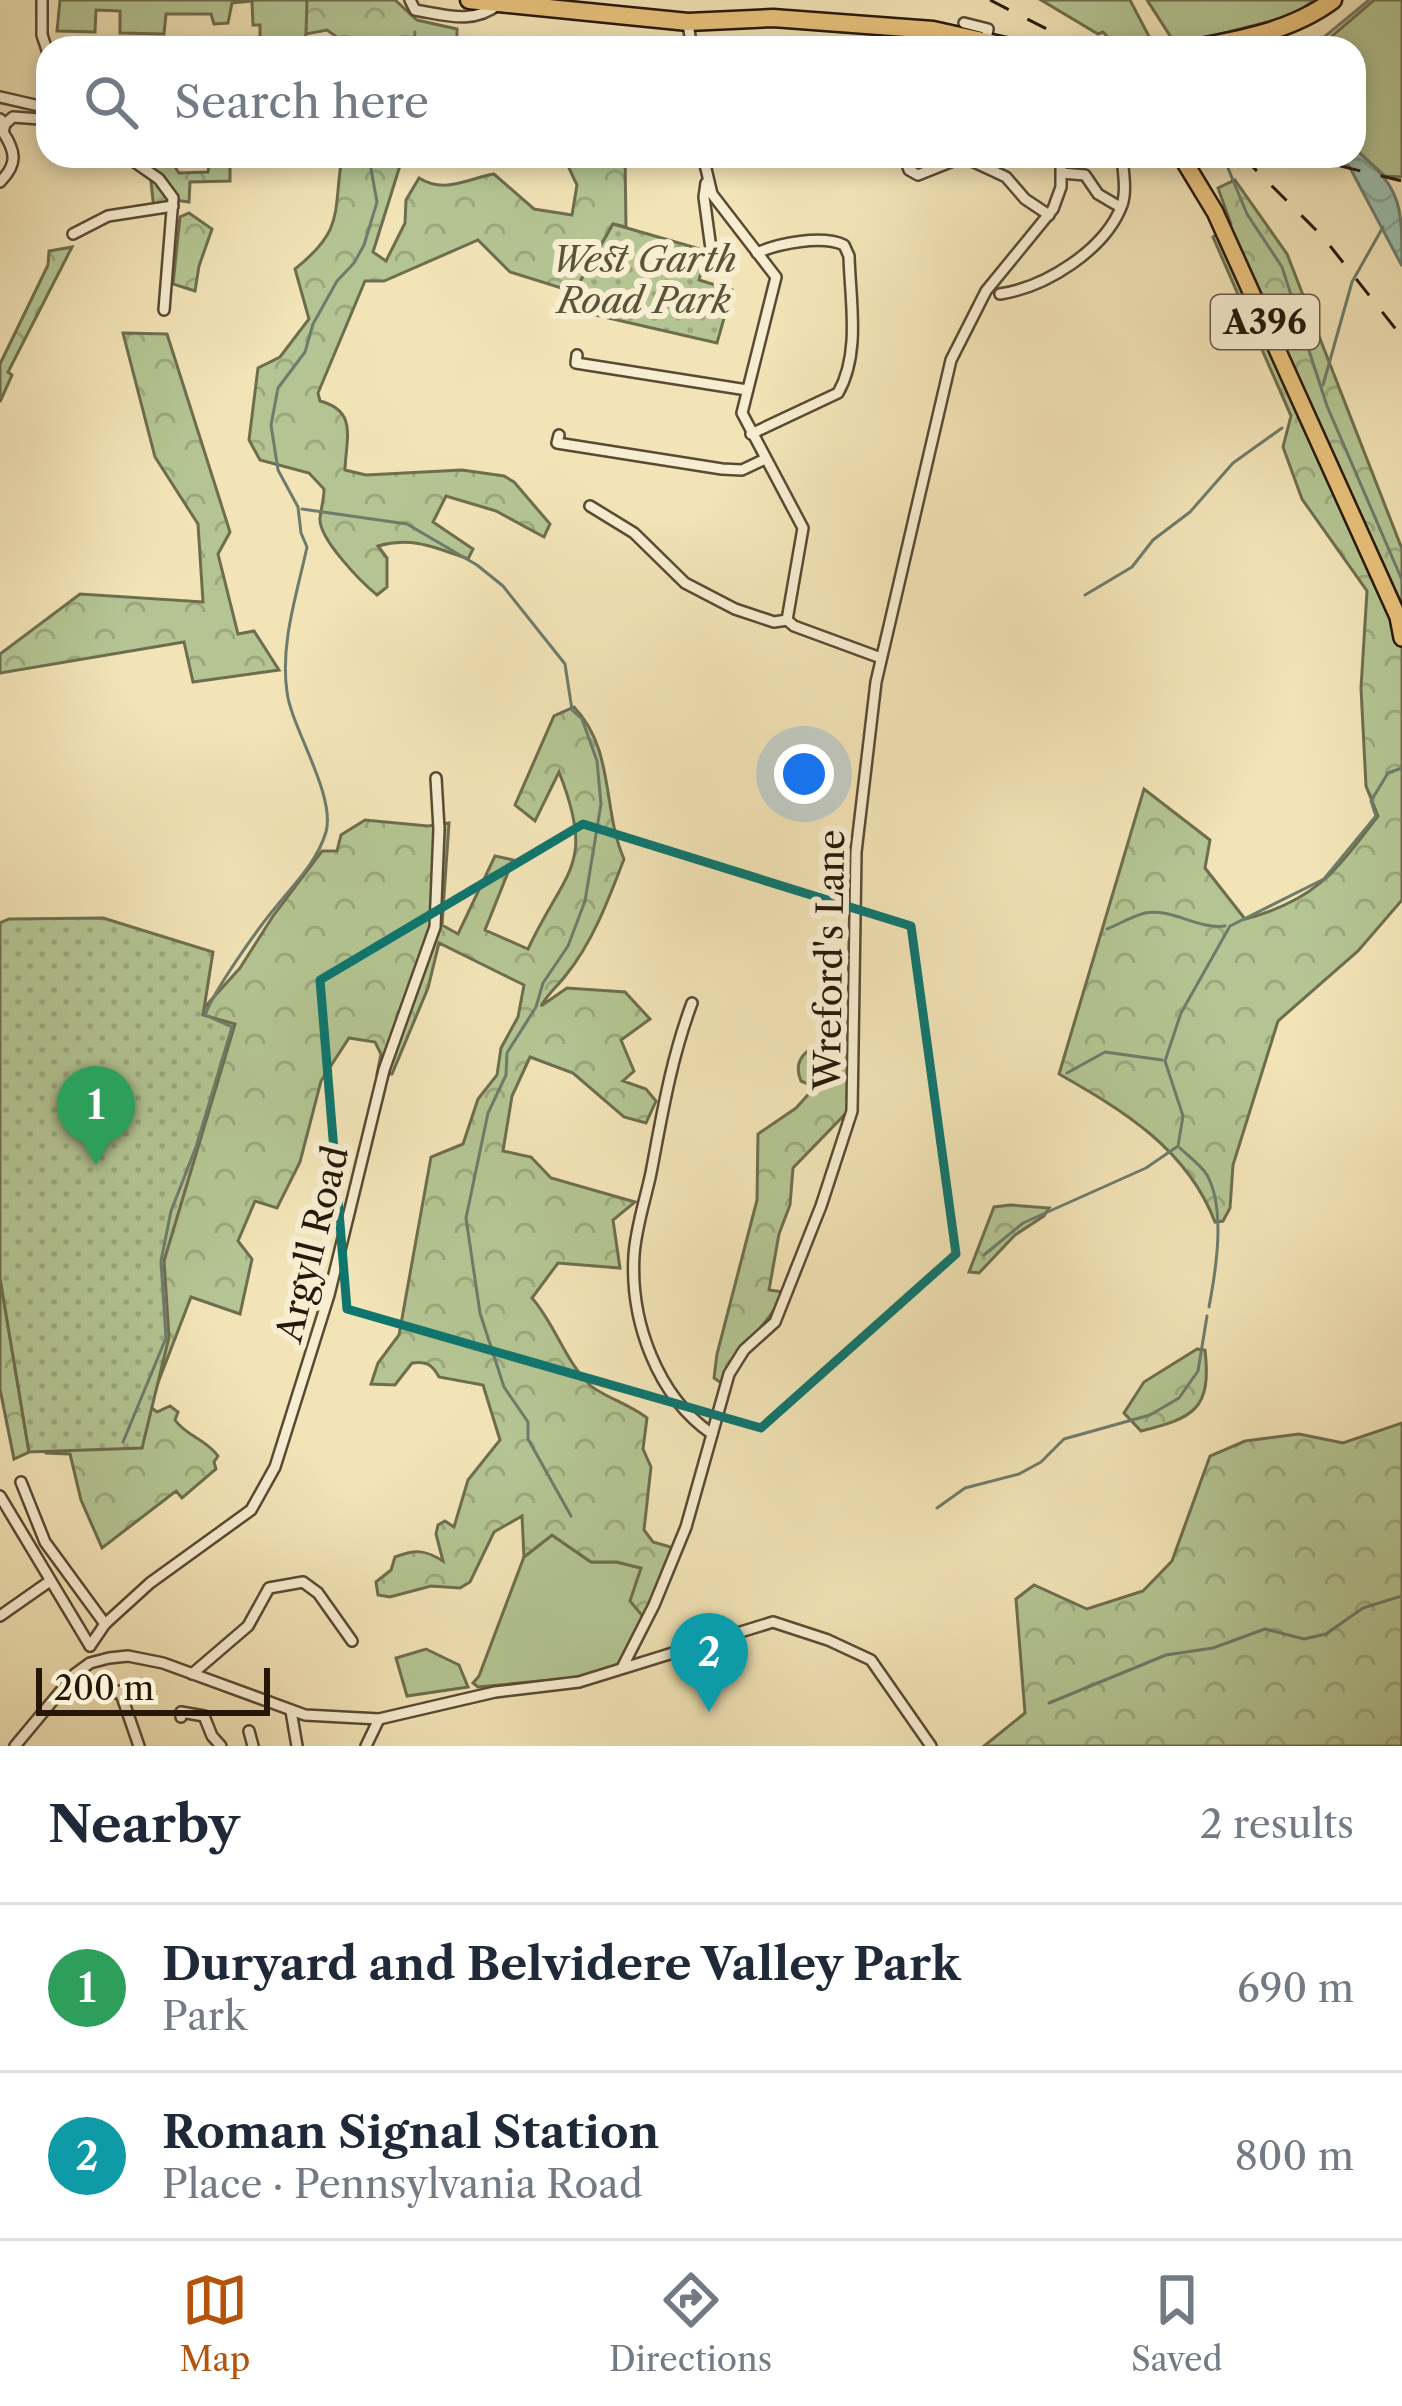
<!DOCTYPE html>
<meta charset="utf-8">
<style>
:root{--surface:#fff;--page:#f2f2f3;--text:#1f2937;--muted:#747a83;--line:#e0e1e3;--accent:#b45309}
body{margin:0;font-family:"Libre Caslon Text",serif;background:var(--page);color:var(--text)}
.scale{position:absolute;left:36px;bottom:30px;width:234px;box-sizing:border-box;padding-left:12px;border:6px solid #271709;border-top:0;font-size:33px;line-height:42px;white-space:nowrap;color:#271709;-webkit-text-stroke:9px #f7edd0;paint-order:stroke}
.you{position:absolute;left:804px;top:774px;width:42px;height:42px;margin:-30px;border:9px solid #fff;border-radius:50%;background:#1a73e8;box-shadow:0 0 0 18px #1a73e833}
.badge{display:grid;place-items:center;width:78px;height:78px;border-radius:50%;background:var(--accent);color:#fff;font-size:39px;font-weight:700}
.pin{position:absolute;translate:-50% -99px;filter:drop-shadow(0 3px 6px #0008)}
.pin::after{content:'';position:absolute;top:63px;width:42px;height:36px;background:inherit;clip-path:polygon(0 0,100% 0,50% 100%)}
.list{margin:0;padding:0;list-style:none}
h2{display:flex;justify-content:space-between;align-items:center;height:156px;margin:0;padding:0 48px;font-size:51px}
h2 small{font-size:39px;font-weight:400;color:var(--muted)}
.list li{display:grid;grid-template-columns:78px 1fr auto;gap:36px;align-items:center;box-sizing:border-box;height:168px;padding:0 48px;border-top:3px solid var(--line)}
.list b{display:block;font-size:45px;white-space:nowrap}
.list p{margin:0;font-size:39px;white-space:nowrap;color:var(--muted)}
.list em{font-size:39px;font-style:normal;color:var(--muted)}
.icon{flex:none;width:66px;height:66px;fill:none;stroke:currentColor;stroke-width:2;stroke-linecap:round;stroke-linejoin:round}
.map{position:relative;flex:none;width:1402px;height:1746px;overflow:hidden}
.search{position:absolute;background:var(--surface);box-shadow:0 6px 18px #0003;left:36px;right:36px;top:36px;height:132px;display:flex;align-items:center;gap:30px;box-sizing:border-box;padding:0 42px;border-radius:36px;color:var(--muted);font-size:45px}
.sheet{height:492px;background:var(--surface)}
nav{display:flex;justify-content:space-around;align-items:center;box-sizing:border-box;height:168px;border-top:3px solid var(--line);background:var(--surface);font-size:33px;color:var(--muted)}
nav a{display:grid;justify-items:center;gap:6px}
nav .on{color:var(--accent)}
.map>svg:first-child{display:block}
</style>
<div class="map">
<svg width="1402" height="1746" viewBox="0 0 1402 1746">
<defs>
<pattern id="forest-crowns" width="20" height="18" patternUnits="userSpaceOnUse" patternTransform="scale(3)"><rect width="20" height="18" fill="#b4c593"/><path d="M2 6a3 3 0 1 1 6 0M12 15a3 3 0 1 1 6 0" fill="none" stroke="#9ba87d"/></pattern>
<pattern id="park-dots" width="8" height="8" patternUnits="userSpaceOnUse" patternTransform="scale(3)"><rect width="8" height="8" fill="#b4c593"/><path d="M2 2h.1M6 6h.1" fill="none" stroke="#9ba87d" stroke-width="1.8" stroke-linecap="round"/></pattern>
<pattern id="water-waves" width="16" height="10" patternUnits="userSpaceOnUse" patternTransform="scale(3)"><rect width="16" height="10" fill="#9bbfad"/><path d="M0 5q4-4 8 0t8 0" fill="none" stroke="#86a394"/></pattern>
</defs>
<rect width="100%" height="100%" fill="#f2e4b7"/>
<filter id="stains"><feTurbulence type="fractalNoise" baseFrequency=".00167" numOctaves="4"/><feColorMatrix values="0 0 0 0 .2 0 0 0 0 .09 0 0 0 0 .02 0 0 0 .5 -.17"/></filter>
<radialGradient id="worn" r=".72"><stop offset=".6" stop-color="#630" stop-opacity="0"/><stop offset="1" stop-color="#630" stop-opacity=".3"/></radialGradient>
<g fill="#b4c593" stroke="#6e6e4e" stroke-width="3">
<path d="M60 0H307L309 21 303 48H260V25H253L252 1 232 3 228 23 214 24 211 14H166L164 34 120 33V11L96 10 95 32 57 31Z"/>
<path d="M1041 0H1130L1155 48H1118L1103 32 1098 34Z"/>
<path d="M1147 0H1315L1291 16 1176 45Z"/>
<path d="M1374 0H1402V177L1385 176 1354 148V48H1318Z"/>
<path d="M552 1535 591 1562H617L641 1568 645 1619 621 1663 582 1677 478 1687 473 1683 479 1676 524 1557Z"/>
<path d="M426 1649 459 1665 468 1687 407 1696 396 1658Z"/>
</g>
<g fill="url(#forest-crowns)" stroke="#6e6e4e" stroke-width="3">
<path d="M307 0H395L417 20 457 29V37L448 39 442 48H352L327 30 306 34Z"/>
<path d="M132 156H175L173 164 179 173 208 172 210 156 230 159V181L190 182 189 202 175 200 154 209 151 182 154 172Z"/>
<path d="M342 156H403L373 252 386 261 405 223 406 200 419 178C445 194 466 179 494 174L534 209 572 215 577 185 568 166 569 156H625L626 227 613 224 574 292 510 272 478 240 384 281H365L318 393 320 401C358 411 346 438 345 470L366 475 462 470 504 476 514 482 550 524 544 537 496 511 446 496 433 522 473 549 468 559C436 548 412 536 378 546L387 558V587L377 595C361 582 318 538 320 518 321 508 324 500 324 489L309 473 260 460 249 440 258 368 280 357 309 319 295 269C345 229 333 213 342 156Z"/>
<path d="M1235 180 1287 254 1402 549V900L1358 951 1278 1021 1233 1165 1230 1208 1223 1221 1215 1222C1187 1149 1124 1111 1059 1074L1144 789 1210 840 1205 868 1245 919C1316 900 1335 872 1378 816L1366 786 1361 688 1367 591 1302 499 1283 447 1291 416 1213 237 1231 224 1218 188Z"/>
<path d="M189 213 212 229 199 266 195 291 173 284 180 217Z"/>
<path d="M72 247 8 372 12 375 0 402V364L48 265 49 251Z"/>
<path d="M123 333 167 334 230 532 218 554 238 634 254 631 279 670 193 682 184 642 0 673V654L80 594 203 602 198 524 155 457Z"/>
<path d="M574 707C615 750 602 809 624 859 609 898 593 942 566 975 557 987 549 992 541 1006L567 988 625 992 650 1019 621 1040 634 1071 623 1081 646 1089 656 1101 646 1123 624 1117 573 1073 530 1057 512 1096 503 1151 531 1157 551 1178 635 1202 613 1220 620 1268 558 1263 532 1298C555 1324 565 1361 590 1385 602 1396 631 1405 647 1418L643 1449 651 1467 644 1530 653 1542 674 1548 645 1619 630 1601 641 1568 617 1562H591L552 1535 524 1557 522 1516 494 1532 470 1582 460 1588 431 1586 390 1597 378 1595 376 1582 391 1570 395 1557C416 1549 425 1550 443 1561L436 1534 438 1525 445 1521 454 1527 468 1480 500 1440 483 1385 439 1377C432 1364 426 1361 412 1363L395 1385 371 1384 378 1363 399 1335 431 1157 463 1144 478 1099 497 1075 501 1048 518 1017 524 985 439 943 428 988 392 1074H377L381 1054 375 1042 349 1038 321 1081 300 1162 277 1208 255 1201 238 1241 252 1259 240 1314 191 1297 149 1406 157 1412 170 1406 178 1412 175 1420C186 1436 206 1439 218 1456L214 1462 216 1469 182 1498 176 1491 102 1548 81 1500 70 1454 46 1453 43 1445 0 1197 193 1020 240 968 273 916 322 851H337L341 835 365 820 428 826 449 823 442 925 458 934 495 856 513 860 485 930 528 949C566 868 596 866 559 772L535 821 515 805 554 716Z"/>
<path d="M834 1040 851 1045 849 1110 793 1168 790 1205 779 1234 769 1290 783 1292C769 1329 734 1346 723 1384L714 1378 717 1354 757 1200 758 1134 796 1108 815 1087 801 1081C790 1055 814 1045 834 1040Z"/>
<path d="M1010 1205 1049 1208 1044 1216 1015 1235 979 1273 969 1272 994 1207Z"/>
<path d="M0 1278 29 1452 14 1459 0 1389Z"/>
<path d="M1197 1349 1205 1350C1212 1410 1193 1418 1141 1431L1124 1413 1144 1382Z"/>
<path d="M1402 1423V1746H984L1025 1713 1016 1599 1034 1585 1087 1609 1143 1591 1172 1561 1210 1456 1245 1441 1299 1434 1343 1443Z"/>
</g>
<g fill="url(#park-dots)" stroke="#6e6e4e" stroke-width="3">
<path d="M613 224 707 251 699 280 732 290 717 343 565 308Z"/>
<path d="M103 918 213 952 203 1015 235 1024 164 1261 169 1337 142 1448 29 1452 0 1278V923L9 919Z"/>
</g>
<path fill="url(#water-waves)" stroke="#6d7c6b" stroke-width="3" d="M1354 148C1402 189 1402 204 1402 266L1349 166 1318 156H1354Z"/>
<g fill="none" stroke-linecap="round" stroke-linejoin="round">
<g stroke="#6d7c6b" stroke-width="3">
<path d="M413 48 415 32"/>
<path d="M1311 48 1369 0"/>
<path d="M1223 156 1247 214 1282 267 1327 406 1402 580"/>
<path d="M1323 385 1352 282 1383 227"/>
<path d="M302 509 407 524 477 565 503 586 565 664 572 710 582 719 597 761 601 804 585 901 568 946 543 983 536 1007 507 1053 506 1075 488 1113 466 1218 480 1313 504 1387 528 1422V1439L571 1516"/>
<path d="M1085 595 1132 567 1153 540 1190 512 1233 463 1282 428"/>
<path d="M1107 929C1119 924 1133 916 1145 913 1173 908 1198 930 1225 926"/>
<path d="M1067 1073 1105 1052 1162 1060"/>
<path d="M1180 1148C1188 1156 1201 1165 1207 1175 1226 1209 1216 1270 1209 1307"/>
<path d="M984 1255 1023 1223 1146 1168 1178 1146 1183 1116 1165 1061 1181 1013 1230 926 1324 879 1376 816 1371 801 1388 773 1402 768"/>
<path d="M123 1442 166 1338 161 1261 171 1211 196 1147 232 1027 205 1015C215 989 256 931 275 908 294 884 317 862 326 832 336 795 291 727 287 692 280 643 297 594 307 547L301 533 298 507 278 470 271 425 278 388 305 352 313 324 337 281 354 263 364 245 377 202 371 169 376 156"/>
<path d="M937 1508 965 1488 1019 1474 1041 1462 1064 1439 1150 1415 1179 1398 1198 1371 1207 1316"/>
<path d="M1049 1703 1166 1655 1213 1648 1265 1629 1304 1639 1326 1634 1363 1608 1402 1596"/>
</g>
<g stroke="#5a4a34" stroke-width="14">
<g id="street">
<path d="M42 0V35L48 53"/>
<path d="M410 0 415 10C445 15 473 25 499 4"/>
<path d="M964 23 988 29 986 39"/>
<path d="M688 24 692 48"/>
<path d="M0 97 48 108"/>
<path d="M0 119 5 124 13 117 40 119 48 114"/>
<path d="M126 156 159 179 173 198 164 310"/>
<path d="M703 156 712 194 776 277 742 413 803 528 787 620 794 626 881 658"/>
<path d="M904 156 909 170 918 175 963 157 1006 177 1025 199 1049 215"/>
<path d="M1062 173 1085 175 1098 194 1120 207"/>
<path d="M0 182C18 164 16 152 3 132L5 124"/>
<path d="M706 183 704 197 711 249"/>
<path d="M73 234 108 216 173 206"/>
<path d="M1000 294C1046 287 1105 250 1122 205 1127 190 1123 171 1122 156"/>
<path d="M577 355 576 363 747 390"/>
<path d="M751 434 838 393C861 353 850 299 849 256L844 245C822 235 779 243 757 253"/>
<path d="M559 435 557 443 722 469 742 470 765 459"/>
<path d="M590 506 634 533 685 583 735 609 774 622 787 620"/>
<path d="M692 1003C671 1059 662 1115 651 1173 645 1201 636 1227 634 1255 630 1321 657 1396 712 1434"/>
<path d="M21 1482 45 1542 105 1624"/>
<path d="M0 1496 90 1646"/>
<path d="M0 1616 50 1581"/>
<path d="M90 1646 105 1624 150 1583 251 1510 275 1467 329 1295 384 1070 435 927 439 829 436 778"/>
<path d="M622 1668 654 1605 686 1527 729 1374 744 1350 775 1322 821 1206 852 1111 856 852 876 682 951 360 986 291 1053 209 1061 187V156"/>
<path d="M192 1674 248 1626 269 1588 303 1582 318 1593 352 1641"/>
<path d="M114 1693 120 1691 139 1746"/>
<path d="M291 1711 297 1746"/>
<path d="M181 1717V1712L204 1716 212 1736 221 1746"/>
<path d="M249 1731 253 1746"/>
<path d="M15 1746 75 1674 90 1663 109 1658 128 1656 163 1663 305 1715 379 1719 495 1692 579 1682 773 1622 828 1640 871 1660 931 1746"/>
<path d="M366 1746 379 1719"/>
</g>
</g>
<g stroke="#271709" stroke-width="20">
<path id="primary" d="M1181 156 1215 212 1398 617 1402 638"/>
</g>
<g stroke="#271709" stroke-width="21">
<g id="highway">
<path d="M469 0 688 22 773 18 933 30 1014 48"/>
<path d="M1195 48C1243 39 1293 30 1333 0"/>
</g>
</g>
<use href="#street" stroke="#f7edd0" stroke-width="9"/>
<use href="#primary" stroke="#e9c27c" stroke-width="15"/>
<use href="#highway" stroke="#e9c27c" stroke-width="16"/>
<g stroke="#271709" stroke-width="3" stroke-dasharray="21 21" stroke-linecap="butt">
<path d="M990 0 1084 48"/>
<path d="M1242 156 1323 237 1402 337"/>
<path d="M1299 156 1402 181"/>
</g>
</g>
<path fill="none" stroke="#0f766e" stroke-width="9" stroke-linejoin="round" d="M583 824 911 926 956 1254 761 1428 347 1309 320 980Z"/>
<g text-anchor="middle" stroke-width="12" stroke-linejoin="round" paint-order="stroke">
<rect fill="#f7edd0" stroke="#655745" stroke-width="3" x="1211" y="295" width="108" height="54" rx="9"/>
<g font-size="33" font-weight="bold" fill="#271709">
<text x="1265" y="334">A396</text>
</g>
<g font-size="36" font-style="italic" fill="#585439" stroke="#f7edd0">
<text x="644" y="272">West Garth<tspan x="644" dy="41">Road Park</tspan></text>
</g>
<g font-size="36" fill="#271709" stroke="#f7edd0">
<text transform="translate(829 960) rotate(-89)" y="13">Wreford's Lane</text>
<text transform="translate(312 1244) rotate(-76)" y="13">Argyll Road</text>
</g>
</g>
<rect width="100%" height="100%" filter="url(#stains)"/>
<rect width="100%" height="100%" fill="url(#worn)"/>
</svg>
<div class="scale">200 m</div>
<div class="you"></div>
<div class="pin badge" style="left:96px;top:1165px;background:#2e9e5b">1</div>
<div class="pin badge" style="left:709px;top:1712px;background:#0f9aa8">2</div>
<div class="search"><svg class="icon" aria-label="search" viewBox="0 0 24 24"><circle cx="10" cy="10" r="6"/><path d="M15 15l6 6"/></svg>Search here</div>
</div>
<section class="sheet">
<h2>Nearby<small>2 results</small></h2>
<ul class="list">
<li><span class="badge" style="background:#2e9e5b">1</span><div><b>Duryard and Belvidere Valley Park</b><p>Park</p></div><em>690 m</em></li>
<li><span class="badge" style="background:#0f9aa8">2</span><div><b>Roman Signal Station</b><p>Place · Pennsylvania Road</p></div><em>800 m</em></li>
</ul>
</section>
<nav>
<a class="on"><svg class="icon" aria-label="map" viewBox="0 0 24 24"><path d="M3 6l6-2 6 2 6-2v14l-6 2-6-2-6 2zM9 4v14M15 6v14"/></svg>Map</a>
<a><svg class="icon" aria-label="directions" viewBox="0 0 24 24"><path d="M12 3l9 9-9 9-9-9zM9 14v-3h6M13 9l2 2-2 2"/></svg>Directions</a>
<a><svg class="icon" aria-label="saved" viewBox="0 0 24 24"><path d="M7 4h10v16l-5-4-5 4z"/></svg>Saved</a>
</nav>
